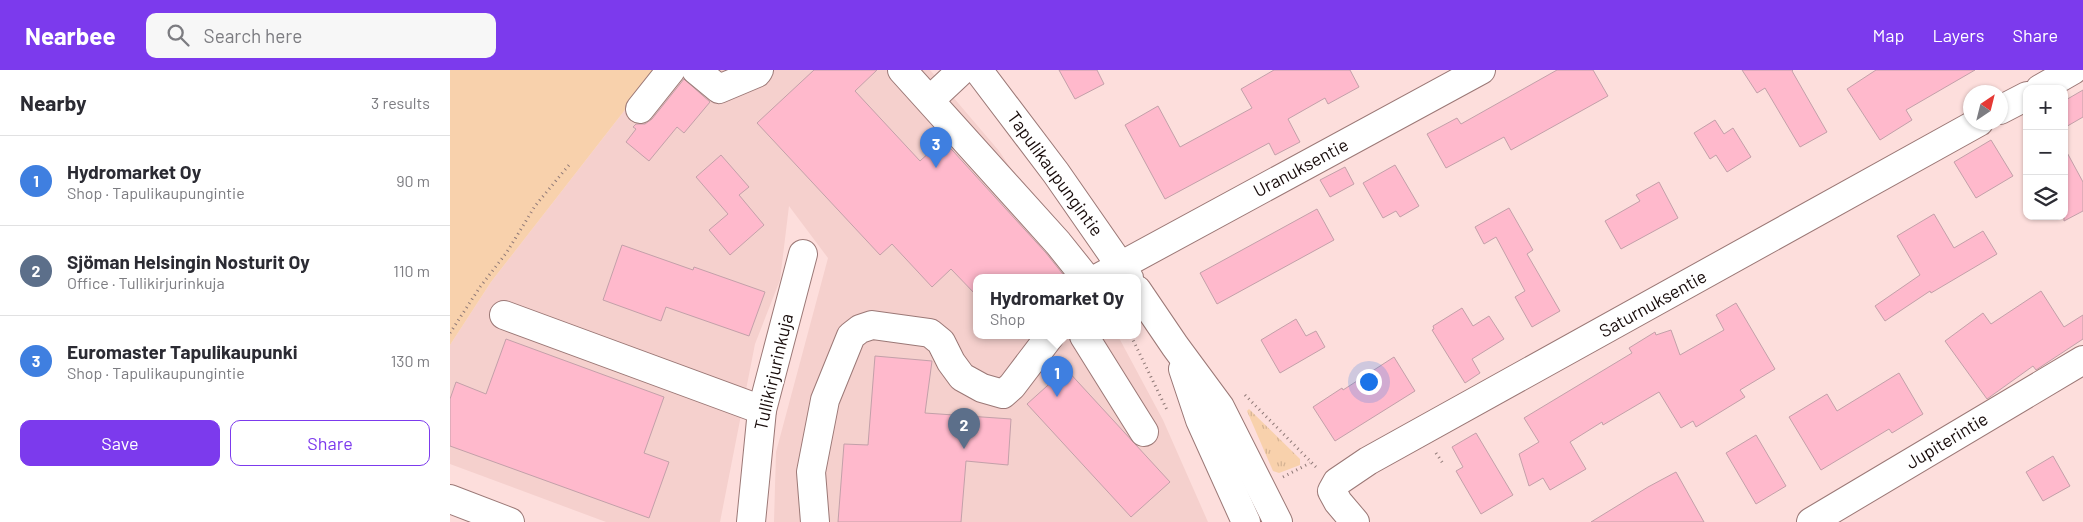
<!DOCTYPE html>
<meta charset="utf-8">
<style>
:root{--surface:#fff;--page:#f7f7f7;--text:#2b2b33;--muted:#7c7c81;--line:#e1e1e2;--accent:#7c3aed}
body{margin:0;font-family:Barlow,sans-serif;background:var(--page);color:var(--text)}
.controls{position:absolute;right:15px;top:15px;display:grid;overflow:hidden;border-radius:10px;box-shadow:0 1px 4px #0004}
.controls button{width:45px;height:45px;display:grid;place-items:center;padding:0;border:0;border-bottom:1px solid var(--line);background:var(--surface);color:var(--text);font:25px sans-serif}
.compass{position:absolute;left:1513px;top:15px;width:45px;height:45px;border-radius:50%;background:var(--surface);box-shadow:0 1px 4px #0004;rotate:35deg}
.you{position:absolute;left:918px;top:311px;width:18px;height:18px;margin:-12px;border:4px solid #fff;border-radius:50%;background:#1a73e8;box-shadow:0 0 0 8px #1a73e833}
.badge{display:grid;place-items:center;width:32px;height:32px;border-radius:50%;background:var(--accent);color:#fff;font-size:16px;font-weight:700}
.pin{position:absolute;translate:-50% -41px;filter:drop-shadow(0 1px 2px #0008)}
.pin::after{content:'';position:absolute;top:26px;width:18px;height:15px;background:inherit;clip-path:polygon(0 0,100% 0,50% 100%)}
.popup{position:absolute;left:523px;top:204px;width:168px;height:65px;box-sizing:border-box;display:grid;place-content:center;border-radius:10px;background:var(--surface);filter:drop-shadow(0 1px 4px #0005);font-size:16px;white-space:nowrap;color:var(--muted)}
.popup b{font-size:19px;color:var(--text)}
.popup::after{content:'';position:absolute;left:50%;top:100%;margin-left:-10px;border:10px solid transparent;border-top-color:var(--surface)}
.list{margin:0;padding:0;list-style:none}
h2{display:flex;justify-content:space-between;align-items:center;height:65px;margin:0;padding:0 20px;font-size:21px}
h2 small{font-size:16px;font-weight:400;color:var(--muted)}
.list li{display:grid;grid-template-columns:32px 1fr auto;gap:15px;align-items:center;box-sizing:border-box;height:90px;padding:0 20px;border-top:1px solid var(--line)}
.list b{display:block;font-size:19px;white-space:nowrap}
.list p{margin:0;font-size:16px;white-space:nowrap;color:var(--muted)}
.list em{font-size:16px;font-style:normal;color:var(--muted)}
.actions{display:flex;gap:10px;padding:15px 20px}
.actions a{flex:1;padding:11px 0;border:1px solid var(--accent);border-radius:10px;text-align:center;font-size:18px;color:var(--accent)}
.actions .main{background:var(--accent);color:#fff}
.icon{flex:none;width:28px;height:28px;fill:none;stroke:currentColor;stroke-width:2;stroke-linecap:round;stroke-linejoin:round}
.map{position:relative;flex:none;width:1633px;height:452px;overflow:hidden}
header{display:flex;align-items:center;gap:30px;box-sizing:border-box;height:70px;padding:0 25px;background:var(--accent);color:#fff}
header strong{font-size:24px}
nav{display:flex;gap:28px;margin-inline-start:auto;font-size:18px}
.search{width:350px;height:45px;background:var(--page);display:flex;align-items:center;gap:12px;box-sizing:border-box;padding:0 18px;border-radius:10px;color:var(--muted);font-size:19px}
main{display:flex}
aside{flex:1;background:var(--surface)}
.map>svg:first-child{display:block}
</style>
<header>
<strong>Nearbee</strong>
<div class="search"><svg class="icon" aria-label="search" viewBox="0 0 24 24"><circle cx="10" cy="10" r="6"/><path d="M15 15l6 6"/></svg>Search here</div>
<nav><a>Map</a><a>Layers</a><a>Share</a></nav>
</header>
<main>
<aside>
<h2>Nearby<small>3 results</small></h2>
<ul class="list">
<li><span class="badge" style="background:#3f7fe0">1</span><div><b>Hydromarket Oy</b><p>Shop · Tapulikaupungintie</p></div><em>90 m</em></li>
<li><span class="badge" style="background:#5c6f8a">2</span><div><b>Sjöman Helsingin Nosturit Oy</b><p>Office · Tullikirjurinkuja</p></div><em>110 m</em></li>
<li><span class="badge" style="background:#3f7fe0">3</span><div><b>Euromaster Tapulikaupunki</b><p>Shop · Tapulikaupungintie</p></div><em>130 m</em></li>
</ul>
<div class="actions"><a class="main">Save</a><a>Share</a></div>
</aside>
<div class="map">
<svg width="1633" height="452" viewBox="0 0 1633 452">
<defs>
<pattern id="grass-tufts" width="24" height="20" patternUnits="userSpaceOnUse" patternTransform="scale(1.25)"><rect width="24" height="20" fill="#f8d1ac"/><path d="M3 7l-1-3M5 7V3M7 7l1-3M15 17l-1-3M17 17v-4M19 17l1-3" fill="none" stroke="#d4b293"/></pattern>
</defs>
<rect width="100%" height="100%" fill="#fddedc"/>
<path fill="#f5d0cd" d="M206 0H480L549 81 636 208H527V266H668L713 350 758 452H324L326 382 378 188 339 136 330 210 305 274 270 452H156L0 394V275L41 212Z"/>
<path fill="url(#grass-tufts)" d="M799 339 850 389V395L829 403 823 401 797 341Z"/>
<path fill="#f8d1ac" d="M0 0H206L41 212 0 275Z"/>
<g fill="#ffb9cc" stroke="#c3a0a9">
<path d="M364 0H427L405 21 470 91 493 70 596 183 616 208H527V226L501 199 482 217 442 174 430 185 307 53Z"/>
<path d="M609 0H647L654 14 625 29Z"/>
<path d="M824 0H900L909 17 878 34 875 28 838 49 850 72 825 85 819 73 715 129 675 55 708 36 730 77 802 38 791 19Z"/>
<path d="M1107 0H1143L1158 26 1061 80 1054 67 996 98 977 64 1007 48 1011 54Z"/>
<path d="M1292 0H1343L1342 1 1377 62 1350 77 1315 18 1307 23Z"/>
<path d="M1426 0H1525L1456 40 1462 50 1430 70 1397 19Z"/>
<path d="M234 9 260 32 234 63 227 57 199 91 176 72 186 59 183 57 186 54H195L202 49Z"/>
<path d="M1633 20V47L1614 58V31Z"/>
<path d="M1265 50 1274 64 1283 58 1301 87 1277 102 1266 85 1260 89 1244 63Z"/>
<path d="M1541 70 1563 106 1526 128 1504 92Z"/>
<path d="M1614 77 1633 112V141L1614 151Z"/>
<path d="M271 85 299 117 289 125 314 155 280 185 259 160 278 144 246 107Z"/>
<path d="M945 95 969 136 950 147 946 141 933 148 913 113Z"/>
<path d="M895 97 904 114 880 127 870 110Z"/>
<path d="M1209 112 1228 148 1171 179 1155 151 1190 131 1186 125Z"/>
<path d="M1059 138 1083 180 1077 184 1110 241 1082 257 1065 227 1075 221 1046 167 1034 174 1025 157Z"/>
<path d="M867 139 884 170 767 234 750 203Z"/>
<path d="M1484 144 1504 178 1533 161 1547 184 1481 223 1480 221 1435 251 1425 236 1470 205 1447 166Z"/>
<path d="M172 175 243 200 244 197 315 222 299 266 216 237 211 251 153 230Z"/>
<path d="M1591 221 1614 257 1633 245V269L1586 300 1583 296 1537 329 1495 271 1533 243 1541 254Z"/>
<path d="M1286 233 1325 299 1290 320 1295 327 1246 357 1243 351 1231 358 1209 322 1153 355 1152 352 1120 372 1136 399 1100 420 1093 408 1079 416 1069 384 1089 372 1074 348 1182 283 1179 278 1205 262 1206 265 1221 260 1230 285 1274 260 1266 245Z"/>
<path d="M1012 238 1023 256 1039 246 1054 269 1022 289 1030 303 1015 313 982 260 984 259 983 256Z"/>
<path d="M846 249 856 266 866 261 875 277 830 303 811 270Z"/>
<path d="M56 269 214 327 194 383 219 392 199 448 0 376V329L6 312 36 324Z"/>
<path d="M425 286 482 291 475 343 561 349 558 395 516 391 511 452H388L394 374 418 375Z"/>
<path d="M944 287 965 321 885 371 863 337 892 318 893 320Z"/>
<path d="M616 299 720 412 681 447 577 334Z"/>
<path d="M1449 303 1473 344 1442 363 1439 359 1371 400 1339 347 1377 324 1387 341Z"/>
<path d="M1026 363 1063 425 1031 444 1006 401 1013 397 1002 377Z"/>
<path d="M1306 365 1336 416 1306 434 1276 383Z"/>
<path d="M1603 386 1620 416 1593 431 1576 402Z"/>
<path d="M1226 402 1254 452H1141L1198 417Z"/>
</g>
<g fill="none" stroke-linecap="round" stroke-linejoin="round">
<g stroke="#9b7876" stroke-width="30">
<g id="minor">
<path d="M246 0 269 19 307 3 309 0"/>
<path d="M452 0 608 173 636 208"/>
<path d="M1590 19 1623 0"/>
<path d="M480 30 512 0"/>
<path d="M190 39 221 0"/>
<path d="M1550 40 1577 26"/>
<path d="M648 208 1031 0"/>
<path d="M54 245 312 340"/>
<path d="M634 266 694 362"/>
<path d="M0 429 60 452"/>
<path d="M301 452 312 340 353 184"/>
<path d="M365 452 361 402 375 330 401 266 410 259 422 255 480 263 491 272 501 292 512 307 532 318 553 324 562 316 600 266"/>
<path d="M905 452 888 432 882 421 887 412 918 391 1529 52"/>
<path d="M1361 452 1633 290"/>
</g>
</g>
<g stroke="#9b7876" stroke-width="30">
<g id="major">
<path d="M528 0 606 103 679 208"/>
<path d="M687 220 725 276 770 337 828 452"/>
<path d="M733 299 750 350 796 452"/>
</g>
</g>
<g stroke="#8f7977" stroke-width="3" stroke-dasharray="1 4" stroke-linecap="butt">
<path d="M0 263 30 217 57 182 85 136 119 95"/>
<path d="M681 266 718 342"/>
<path d="M795 325 866 397"/>
<path d="M986 383 994 395"/>
<path d="M833 407 860 393"/>
</g>
<use href="#minor" stroke="#fff" stroke-width="28"/>
<use href="#major" stroke="#fff" stroke-width="28"/>
</g>
<g text-anchor="middle" stroke-width="4.5" stroke-linejoin="round" paint-order="stroke">
<g font-size="18" fill="#170b0a" stroke="#fff">
<text transform="translate(851 98) rotate(-28)" y="6">Uranuksentie</text>
<text transform="translate(605 104) rotate(54)" y="6">Tapulikaupungintie</text>
<text transform="translate(1203 234) rotate(-29)" y="6">Saturnuksentie</text>
<text transform="translate(324 302) rotate(-77)" y="6">Tullikirjurinkuja</text>
<text transform="translate(1497 371) rotate(-31)" y="6">Jupiterintie</text>
</g>
</g>
</svg>
<div class="controls">
<button>+</button>
<button>−</button>
<button><svg class="icon" aria-label="layers" viewBox="0 0 24 24"><path d="M12 4l9 5-9 5-9-5zM3 14l9 5 9-5"/></svg></button>
</div>
<svg class="compass" viewBox="-18 -18 36 36"><path d="M0-13l5 13h-10z" fill="#e53935"/><path d="M0 13l5-13h-10z" fill="#7c7c81"/></svg>
<div class="you"></div>
<div class="pin badge" style="left:607px;top:327px;background:#3f7fe0">1</div>
<div class="popup"><b>Hydromarket Oy</b>Shop</div>
<div class="pin badge" style="left:514px;top:379px;background:#5c6f8a">2</div>
<div class="pin badge" style="left:486px;top:98px;background:#3f7fe0">3</div>
</div>
</main>
